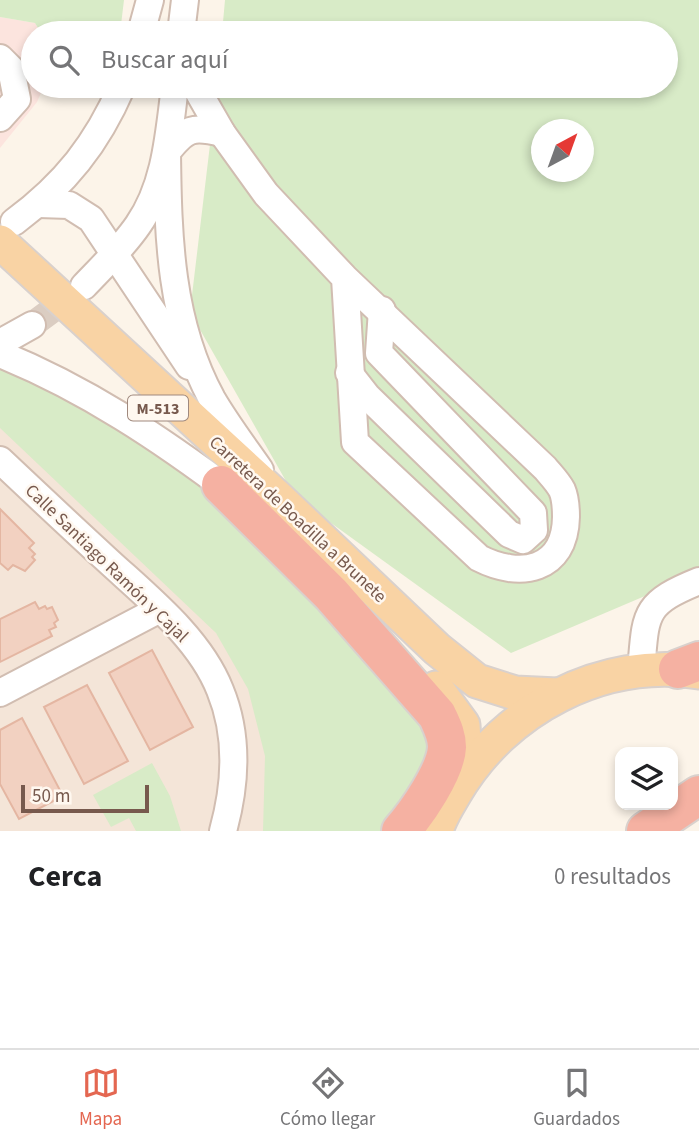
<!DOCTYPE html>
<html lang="es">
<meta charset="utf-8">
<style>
:root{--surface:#fff;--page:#f2f2f2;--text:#202124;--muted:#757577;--line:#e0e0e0;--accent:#e46751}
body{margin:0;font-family:"Source Sans 3",sans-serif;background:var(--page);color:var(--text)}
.controls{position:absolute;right:21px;bottom:21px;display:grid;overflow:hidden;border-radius:14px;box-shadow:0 4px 10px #0003}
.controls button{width:63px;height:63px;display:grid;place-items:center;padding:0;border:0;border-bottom:2px solid var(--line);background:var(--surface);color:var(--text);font:35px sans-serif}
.compass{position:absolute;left:531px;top:119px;width:63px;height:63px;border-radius:50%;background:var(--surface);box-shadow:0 4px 10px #0003;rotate:41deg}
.scale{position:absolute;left:21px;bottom:18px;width:128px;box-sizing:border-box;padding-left:7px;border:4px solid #77594d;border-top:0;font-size:19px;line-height:24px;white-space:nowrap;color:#77594d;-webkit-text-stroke:5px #fff8f0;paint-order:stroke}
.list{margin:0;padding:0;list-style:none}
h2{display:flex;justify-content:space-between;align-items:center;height:91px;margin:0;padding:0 28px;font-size:30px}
h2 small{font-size:23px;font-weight:400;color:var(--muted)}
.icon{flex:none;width:38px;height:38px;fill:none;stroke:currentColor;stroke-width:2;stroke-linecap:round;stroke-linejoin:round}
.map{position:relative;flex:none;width:699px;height:831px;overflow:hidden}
.search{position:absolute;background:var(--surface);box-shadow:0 4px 10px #0003;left:21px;right:21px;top:21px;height:77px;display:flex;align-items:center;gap:18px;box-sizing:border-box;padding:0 24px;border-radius:38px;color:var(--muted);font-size:26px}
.sheet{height:217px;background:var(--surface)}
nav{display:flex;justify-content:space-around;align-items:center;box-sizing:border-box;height:98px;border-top:2px solid var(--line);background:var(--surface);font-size:19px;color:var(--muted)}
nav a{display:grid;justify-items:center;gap:4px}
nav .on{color:var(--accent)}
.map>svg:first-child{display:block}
</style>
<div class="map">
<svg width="699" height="831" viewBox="0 0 699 831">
<rect width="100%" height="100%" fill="#fcf4e9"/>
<path fill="#f4e5d8" d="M0 365 376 831H0Z"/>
<path fill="#fce4de" d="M0 17 35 23 41 33H33V86H44L37 102 0 148Z"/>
<g fill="#d8ebc7" fill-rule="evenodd">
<path d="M0 0H124L120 33H41L35 23 0 17Z"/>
<path d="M225 0H699V573L511 653 295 497 190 312 217 86H666V33H222ZM542 130H584V172H542Z"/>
<path d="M0 366 11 367 162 450 263 530 440 728 400 825 380 831H263L265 756 248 689 216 633 0 428Z"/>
<path d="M152 763 170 796 181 831H136L129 818 111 827 93 795Z"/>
</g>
<g fill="#f2d1c1" stroke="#e4b6a2" stroke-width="2">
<path d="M0 509 34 543 29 548 35 554 32 557 35 560 25 571 13 565 8 570 0 563Z"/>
<path d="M35 602 39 609 45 606 47 609 52 607 58 620 54 623 56 627 49 630 52 636 0 662V619Z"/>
<path d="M152 650 193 727 150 750 109 673Z"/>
<path d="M87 685 128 761 84 784 44 707Z"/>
<path d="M22 718 63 796 19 819 0 784V730Z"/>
</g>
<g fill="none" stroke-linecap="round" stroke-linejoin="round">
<path stroke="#dbcdc2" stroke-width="26" stroke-dasharray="26 13" stroke-linecap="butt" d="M32 325 78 291"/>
<g stroke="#d1bdb1" stroke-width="30">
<g id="minor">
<path d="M141 33 150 0"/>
<path d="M181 33 185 0"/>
<path d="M0 58 11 69 17 99 0 118"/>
<path d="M195 86 222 133 266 194 345 278 545 468C550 474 558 482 562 490 565 497 566 509 566 517 565 571 520 579 479 558L355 442 345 278"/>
<path d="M222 133C192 126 186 128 167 152 168 237 170 322 212 399 226 423 244 447 260 470"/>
<path d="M39 204 69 205 91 219 189 366"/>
<path d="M14 222C65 184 97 144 122 86"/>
<path d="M84 286C102 267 123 247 138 225 166 185 169 133 175 86"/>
<path d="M0 343 32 325"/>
<path d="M0 354C86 389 161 439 235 495"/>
<path d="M349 373 367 396 509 534 523 540 534 530 533 513 379 353 382 310"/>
<path d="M0 460C35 493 70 526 105 558 146 596 199 637 220 690 239 736 236 784 223 831"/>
<path d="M641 671C646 614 642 604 699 581"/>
<path d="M0 693 160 609"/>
</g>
</g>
<g stroke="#d9d1cd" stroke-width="37">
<g id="major">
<path d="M0 242 278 498 437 649 477 681 515 693 557 695"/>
<path d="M436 688 463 725 466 773"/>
<path d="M436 831C440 817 448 805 455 793 504 709 602 657 699 672"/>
</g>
</g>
<g stroke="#d9d1cd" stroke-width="42">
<g id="highway">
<path d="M221 485 331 594 437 715C442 726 447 735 447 747 446 771 417 813 401 831"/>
<path d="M678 669 699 661"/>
<path d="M646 831 699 795"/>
</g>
</g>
<use href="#minor" stroke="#fff" stroke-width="26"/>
<use href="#major" stroke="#f9d3a4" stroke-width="33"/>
<use href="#highway" stroke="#f5b1a2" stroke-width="38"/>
</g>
<g text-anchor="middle" stroke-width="5" stroke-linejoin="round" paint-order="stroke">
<rect fill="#fff8f0" stroke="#a0897e" stroke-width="2" x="128" y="395.5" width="60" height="25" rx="5"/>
<g font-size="16" font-weight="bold" fill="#77594d">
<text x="158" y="414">M-513</text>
</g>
<g font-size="18" fill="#77594d" stroke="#fff8f0">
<text transform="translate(298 519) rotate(43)" y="6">Carretera de Boadilla a Brunete</text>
<text transform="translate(107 563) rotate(44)" y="6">Calle Santiago Ramón y Cajal</text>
</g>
</g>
</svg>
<div class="controls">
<button><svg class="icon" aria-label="layers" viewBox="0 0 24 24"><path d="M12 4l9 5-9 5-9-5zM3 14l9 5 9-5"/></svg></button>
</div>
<svg class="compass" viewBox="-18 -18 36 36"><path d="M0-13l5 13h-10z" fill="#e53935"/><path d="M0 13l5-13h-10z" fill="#757577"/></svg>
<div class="scale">50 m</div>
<div class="search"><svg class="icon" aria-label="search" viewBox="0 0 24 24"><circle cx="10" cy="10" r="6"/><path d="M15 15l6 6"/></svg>Buscar aquí</div>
</div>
<section class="sheet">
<h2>Cerca<small>0 resultados</small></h2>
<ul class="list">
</ul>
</section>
<nav>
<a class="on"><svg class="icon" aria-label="map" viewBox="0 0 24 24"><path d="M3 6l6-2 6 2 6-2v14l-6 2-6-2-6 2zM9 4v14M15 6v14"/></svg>Mapa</a>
<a><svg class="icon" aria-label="directions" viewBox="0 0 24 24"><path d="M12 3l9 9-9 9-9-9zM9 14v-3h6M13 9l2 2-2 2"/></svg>Cómo llegar</a>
<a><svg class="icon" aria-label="saved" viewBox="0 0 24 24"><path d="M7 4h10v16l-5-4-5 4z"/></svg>Guardados</a>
</nav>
